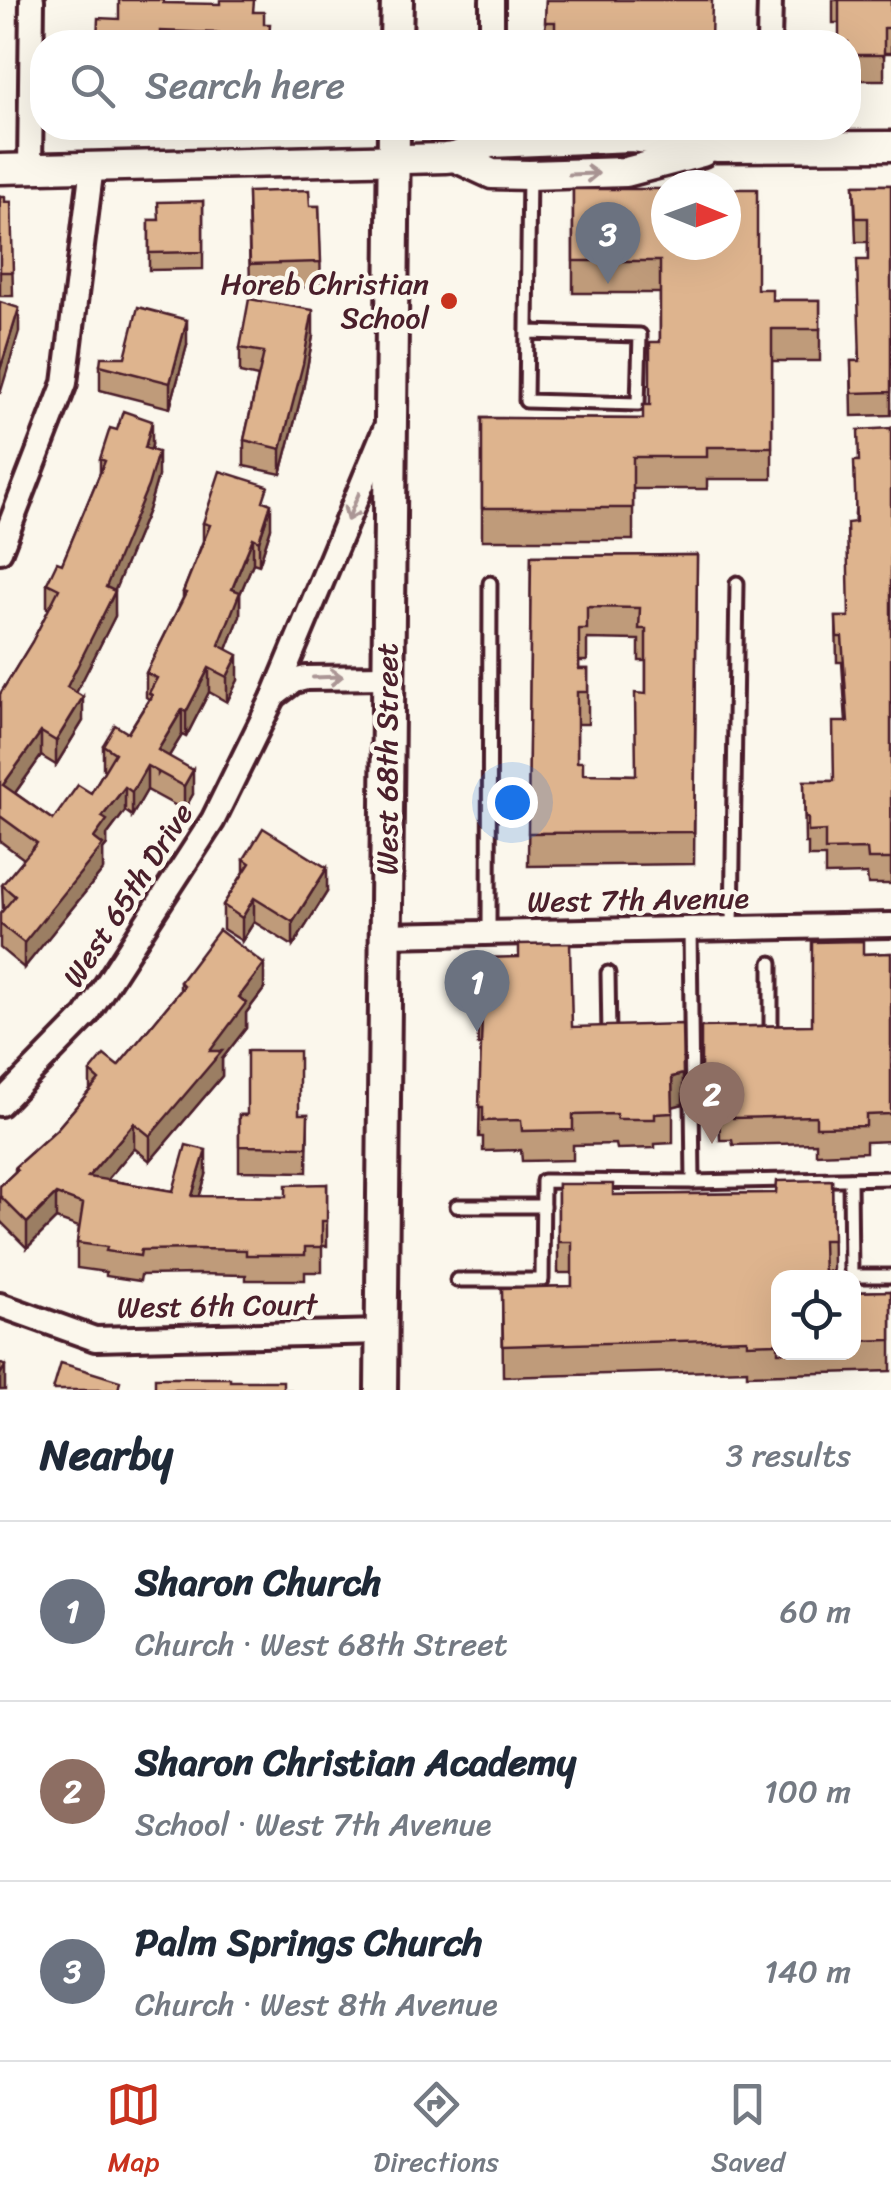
<!DOCTYPE html>
<meta charset="utf-8">
<style>
:root{--surface:#fff;--page:#f6f6f7;--text:#1f2937;--muted:#747a83;--line:#e0e1e3;--accent:#c8321e}
body{margin:0;font-family:Sriracha,sans-serif;background:var(--page);color:var(--text)}
.controls{position:absolute;right:30px;bottom:30px;display:grid;overflow:hidden;border-radius:20px;box-shadow:0 10px 40px #0002}
.controls button{width:90px;height:90px;display:grid;place-items:center;padding:0;border:0;border-bottom:2px solid var(--line);background:var(--surface);color:var(--text);font:50px sans-serif}
.compass{position:absolute;left:651px;top:170px;width:90px;height:90px;border-radius:50%;background:var(--surface);box-shadow:0 10px 40px #0002;rotate:91deg}
.you{position:absolute;left:512px;top:802px;width:35px;height:35px;margin:-25px;border:8px solid #fff;border-radius:50%;background:#1a73e8;box-shadow:0 0 0 15px #1a73e833}
.badge{display:grid;place-items:center;width:65px;height:65px;border-radius:50%;background:var(--accent);color:#fff;font-size:32px;font-weight:700}
.pin{position:absolute;translate:-50% -82px;filter:drop-shadow(0 2px 5px #0008)}
.pin::after{content:'';position:absolute;top:52px;width:35px;height:30px;background:inherit;clip-path:polygon(0 0,100% 0,50% 100%)}
.list{margin:0;padding:0;list-style:none}
h2{display:flex;justify-content:space-between;align-items:center;height:130px;margin:0;padding:0 40px;font-size:42px}
h2 small{font-size:32px;font-weight:400;color:var(--muted)}
.list li{display:grid;grid-template-columns:65px 1fr auto;gap:30px;align-items:center;box-sizing:border-box;height:180px;padding:0 40px;border-top:2px solid var(--line)}
.list b{display:block;font-size:38px;white-space:nowrap}
.list p{margin:0;font-size:32px;white-space:nowrap;color:var(--muted)}
.list em{font-size:32px;font-style:normal;color:var(--muted)}
.icon{flex:none;width:55px;height:55px;fill:none;stroke:currentColor;stroke-width:2;stroke-linecap:round;stroke-linejoin:round}
.map{position:relative;flex:none;width:891px;height:1390px;overflow:hidden}
.search{position:absolute;background:var(--surface);box-shadow:0 10px 40px #0002;left:30px;right:30px;top:30px;height:110px;display:flex;align-items:center;gap:25px;box-sizing:border-box;padding:0 35px;border-radius:40px;color:var(--muted);font-size:38px}
.sheet{height:670px;background:var(--surface)}
nav{display:flex;justify-content:space-around;align-items:center;box-sizing:border-box;height:140px;border-top:2px solid var(--line);background:var(--surface);font-size:28px;color:var(--muted)}
nav a{display:grid;justify-items:center;gap:5px}
nav .on{color:var(--accent)}
.map>svg:first-child{display:block}
</style>
<div class="map">
<svg width="891" height="1390" viewBox="0 0 891 1390">
<rect width="100%" height="100%" fill="#fbf7ec"/>
<filter id="ink" filterUnits="userSpaceOnUse"><feTurbulence type="fractalNoise" baseFrequency=".01" numOctaves="2"/><feDisplacementMap in="SourceGraphic" scale="20" xChannelSelector="R" yChannelSelector="G"/><feConvolveMatrix kernelMatrix="1 2 1 2 8 2 1 2 1" color-interpolation-filters="sRGB"/></filter>
<g filter="url(#ink)">
<g fill="none" stroke-linecap="round" stroke-linejoin="round">
<g stroke="#4a1f2b" stroke-width="19">
<g id="service">
<path d="M527 332 640 335 638 404 526 401 529 175"/>
<path d="M732 928 737 583"/>
<path d="M690 929 693 1182 891 1178"/>
<path d="M489 932 490 583"/>
<path d="M608 973 609 1037"/>
<path d="M771 1037V963"/>
<path d="M850 1179 851 1276H891"/>
<path d="M457 1206H543"/>
<path d="M457 1280H542L543 1181 693 1182"/>
</g>
</g>
<g stroke="#4a1f2b" stroke-width="30">
<g id="minor">
<path d="M492 42V0"/>
<path d="M769 42 770 0"/>
<path d="M30 168 32 0"/>
<path d="M0 551 65 383 92 166"/>
<path d="M274 696 294 681 306 678 387 677"/>
<path d="M385 935 891 925"/>
<path d="M0 1104 86 1016 213 820 274 696 388 422"/>
<path d="M0 1305 95 1339 382 1332"/>
</g>
</g>
<g stroke="#4a1f2b" stroke-width="35">
<g id="tertiary">
<path d="M455 157 492 174 529 175 626 172 702 152"/>
<path d="M0 169 445 158 455 157 490 143 631 137 718 147 891 146"/>
</g>
</g>
<g stroke="#4a1f2b" stroke-width="38">
<g id="secondary">
<path d="M396 42 397 0"/>
<path d="M381 1390 394 128"/>
</g>
</g>
<use href="#service" stroke="#fbf7ec" stroke-width="11"/>
<use href="#minor" stroke="#fbf7ec" stroke-width="22"/>
<use href="#tertiary" stroke="#fbf7ec" stroke-width="28"/>
<use href="#secondary" stroke="#fbf7ec" stroke-width="30"/>
</g>
<g fill="#bf9b7a" stroke="#4a1f2b" stroke-width="2.5" fill-rule="evenodd">
<path d="M546 0 712 42H545Z"/>
<path d="M833 0H891V53H884V80H848V42L839 23H833Z"/>
<path d="M164 3 254 12 264 24 270 42H97L119 19Z"/>
<path d="M854 185H891V415L852 416 851 361H859L868 260V242H856Z"/>
<path d="M573 189 757 289 772 300H820V361H772V479H707V489H633V540H482V418L643 419 650 405 660 342V293H573Z"/>
<path d="M248 192 310 206H319L321 287 250 289Z"/>
<path d="M0 197 5 202H11L13 296H0Z"/>
<path d="M203 201V269L149 270V220H158Z"/>
<path d="M313 336 303 389 281 474 244 466V440L258 377 240 373V348Z"/>
<path d="M187 345 170 408 100 390V365Z"/>
<path d="M891 428V884H868L867 874 825 875V857H808V843H805L804 781H834L846 722 842 662H837L836 617H849L858 461Z"/>
<path d="M152 445 151 450 158 476 148 510 114 591 115 616 76 692 83 721 56 765 41 756 15 793 53 820 91 793 105 770 103 769V745L128 733 149 699 146 697V673L183 598V592L203 541V523L268 503 271 528 259 565 253 563 240 594V616L227 649 238 680 227 702 209 692 186 737 182 735 169 756 193 794 184 810 147 790 132 816 125 811 107 835V845L103 850V870L24 968 0 948V914L3 910 2 885 24 859 0 841V694L32 642 49 609 47 608V583L62 564 100 473V459Z"/>
<path d="M697 555 694 864 528 866 531 556ZM587 639 639 640V661H646V694L636 775 583 774 577 762V724H588V669H579V661H587Z"/>
<path d="M244 859 327 892 293 946 254 922 242 941 223 929V905L244 872Z"/>
<path d="M891 953V1141L866 1142V1152L816 1154V1143L733 1145 732 1140H720L719 1103 701 1104V1027L812 1025 863 954Z"/>
<path d="M477 976 572 1027 683 1104 673 1106V1143L655 1144V1148L617 1149 616 1144 573 1145V1160L522 1161 521 1150 483 1151V1137H479L481 1045H478Z"/>
<path d="M180 982 264 989 246 1013V1028L222 1059V1076L150 1161 134 1148 107 1180 173 1191 206 1175 199 1196 286 1197 327 1184V1246H322V1272H305V1280H246V1275L197 1274 141 1275 140 1281 106 1276V1272L77 1268V1243L79 1227 56 1219 27 1248 0 1221V1186L15 1172V1167L56 1130 90 1090V1072L118 1066 180 991Z"/>
<path d="M308 1114 307 1172 239 1171V1115Z"/>
<path d="M832 1180 833 1271 778 1278V1352H854V1292L891 1291V1371L747 1375V1370L503 1377 502 1288 572 1286V1273H558V1184L613 1195 776 1193Z"/>
</g>
<g fill="#9b7e63" stroke="#4a1f2b" stroke-width="2.5">
<path d="M19 308V332L0 394V370Z"/>
<path d="M313 310V336L303 389 281 474V449Z"/>
<path d="M187 320V345L170 408V383Z"/>
<path d="M152 421V445L145 472V448Z"/>
<path d="M158 452V476L148 510 110 602 115 591V616L67 711V687Z"/>
<path d="M271 504V528L259 565V541Z"/>
<path d="M253 538V563L240 594V616L219 670V645L232 589Z"/>
<path d="M238 655V680L227 702V677Z"/>
<path d="M209 668V692L186 737V712Z"/>
<path d="M83 697V721L56 765V741Z"/>
<path d="M182 710V735L158 774V750Z"/>
<path d="M41 732V756L3 810V785Z"/>
<path d="M147 766V790L132 816V792Z"/>
<path d="M193 770V794L184 810V786Z"/>
<path d="M125 787V811L107 835V845L103 850V870L24 968V943L102 817Z"/>
<path d="M327 868V892L293 946V922Z"/>
<path d="M254 898V922L242 941V918Z"/>
<path d="M264 964V989L246 1013V1028L222 1059V1076L150 1161V1136L239 997Z"/>
<path d="M683 1074V1104L672 1107V1077Z"/>
<path d="M134 1123V1148L88 1202V1177Z"/>
<path d="M206 1150V1175L192 1221V1196Z"/>
<path d="M56 1194V1219L27 1248V1223Z"/>
<path d="M5 1366V1390H0V1375Z"/>
</g>
<g fill="#deb48e" stroke="#4a1f2b" stroke-width="2.5" fill-rule="evenodd">
<path d="M119 0H163V3L220 4V0H254L253 12H264V24H270L269 42H219V33L160 31V42H97L98 18 119 19Z"/>
<path d="M546 0H712L711 42H555V22H545Z"/>
<path d="M839 0H891V28H884V55H848V42H839Z"/>
<path d="M854 185H891V392L852 393 851 361H860L857 260H868V218H856Z"/>
<path d="M573 189H666V245H726V189H757V289H772V300H820V329H772V447H707V457H633V508H482V418L643 419V405H650V342H660V261H573Z"/>
<path d="M309 190 310 206H319L321 262 250 264 248 192Z"/>
<path d="M0 197H5V202H11L13 272H0Z"/>
<path d="M203 201V252L149 253V220H159L158 202Z"/>
<path d="M249 299 313 310 303 364 281 449 244 440 264 352 240 348Z"/>
<path d="M0 302 19 308 0 370Z"/>
<path d="M138 307 187 320 170 383 100 365 101 357H125Z"/>
<path d="M123 411 152 421 145 448 158 452 148 486 106 587 115 591 67 687 83 697 56 741 41 732 3 785 53 820 78 785 91 793 115 753 103 745 115 725 128 733 152 695 149 693 157 678 146 673 186 593 183 592 210 525 203 523 220 471 268 486 263 501 271 504 259 541 253 538 232 589 240 592 219 645 238 655 227 677 209 668 186 712 182 710 158 750 193 770 184 786 147 766 132 792 125 787 102 817 107 820 94 838 103 845 24 943 0 924V914L15 896 2 885 37 843 0 816V694L32 642 59 589 47 583 57 562 62 564 105 461 100 459 110 428 117 430Z"/>
<path d="M891 428V859H868L867 849 825 850V831L808 832V818H805L804 781H834L833 722H848L842 637H837L836 617H849L847 523 856 522 854 461H859L858 430Z"/>
<path d="M697 555 694 832 528 833 531 556ZM587 607 640 608 639 629H646V694L635 693 636 775 583 774V762H577V692H588V669H579V629H587Z"/>
<path d="M263 828 327 868 293 922 254 898 242 918 223 905 250 863 244 859Z"/>
<path d="M219 930 264 964 239 997 246 1003 210 1051H222L150 1136 134 1123 88 1177 173 1191 186 1145 206 1150 192 1196 286 1197V1185L327 1184V1221H322V1247H305V1255H246V1250L197 1249 141 1250 140 1256 106 1251 107 1247 77 1243 83 1204 56 1194 27 1223 0 1196V1186L17 1170 15 1167 56 1130 99 1080 90 1072 104 1055 118 1066 184 986 180 982Z"/>
<path d="M863 941V954L891 953V1114L866 1115V1126L816 1127V1116L733 1118 732 1114H720L719 1077H701V1027L812 1025V942Z"/>
<path d="M570 943 572 1027 682 1024 683 1074 672 1077 673 1113 655 1114V1119H617L616 1114 573 1115V1130L522 1131 521 1120 483 1121V1107H479L482 1015H478L477 976 480 975V958L519 957V944Z"/>
<path d="M247 1051H299V1114H308L307 1147 239 1146V1115H247Z"/>
<path d="M832 1180 833 1240H823L824 1278H778V1343L747 1344V1339L503 1346 502 1288 572 1286V1242H558V1184H613V1195L776 1193 777 1181Z"/>
<path d="M891 1291V1340L854 1341V1292Z"/>
<path d="M0 1363 5 1366 0 1375Z"/>
<path d="M61 1363 120 1381 118 1390H53Z"/>
<path d="M155 1378H230V1381H283V1390H292H155Z"/>
</g>
<defs><path id="oneway-shaft" d="M-6 0H5M1.5-3L5.5 0L1.5 3" fill="none" stroke-width="1.6" stroke-linecap="round" stroke-linejoin="round" transform="scale(2.5)"/></defs>
<g stroke="#ab9695">
<use href="#oneway-shaft" transform="translate(584 174) rotate(-2)"/>
<use href="#oneway-shaft" transform="translate(353 507) rotate(113)"/>
<use href="#oneway-shaft" transform="translate(328 677) rotate(-2)"/>
</g>
</g>
<circle fill="#c8321e" stroke="#fbf7ec" stroke-width="4" cx="449" cy="301" r="10"/>
<g text-anchor="middle" stroke-width="9" stroke-linejoin="round" paint-order="stroke">
<g font-size="30" fill="#4a1f2b" stroke="#fbf7ec" text-anchor="end">
<text x="429" y="294">Horeb Christian<tspan x="429" dy="34">School</tspan></text>
</g>
<g font-size="30" fill="#4a1f2b" stroke="#fbf7ec">
<text transform="translate(387 759) rotate(-90)" y="10">West 68th Street</text>
<text transform="translate(128 895) rotate(-57)" y="10">West 65th Drive</text>
<text transform="translate(638 900) rotate(-1)" y="10">West 7th Avenue</text>
<text transform="translate(217 1306) rotate(-1)" y="10">West 6th Court</text>
</g>
</g>
</svg>
<div class="controls">
<button><svg class="icon" aria-label="locate" viewBox="0 0 24 24"><circle cx="12" cy="12" r="6"/><path d="M12 2v4M12 18v4M2 12h4M18 12h4"/></svg></button>
</div>
<svg class="compass" viewBox="-18 -18 36 36"><path d="M0-13l5 13h-10z" fill="#e53935"/><path d="M0 13l5-13h-10z" fill="#747a83"/></svg>
<div class="you"></div>
<div class="pin badge" style="left:477px;top:1032px;background:#6b7280">1</div>
<div class="pin badge" style="left:712px;top:1144px;background:#8d6e63">2</div>
<div class="pin badge" style="left:608px;top:284px;background:#6b7280">3</div>
<div class="search"><svg class="icon" aria-label="search" viewBox="0 0 24 24"><circle cx="10" cy="10" r="6"/><path d="M15 15l6 6"/></svg>Search here</div>
</div>
<section class="sheet">
<h2>Nearby<small>3 results</small></h2>
<ul class="list">
<li><span class="badge" style="background:#6b7280">1</span><div><b>Sharon Church</b><p>Church · West 68th Street</p></div><em>60 m</em></li>
<li><span class="badge" style="background:#8d6e63">2</span><div><b>Sharon Christian Academy</b><p>School · West 7th Avenue</p></div><em>100 m</em></li>
<li><span class="badge" style="background:#6b7280">3</span><div><b>Palm Springs Church</b><p>Church · West 8th Avenue</p></div><em>140 m</em></li>
</ul>
</section>
<nav>
<a class="on"><svg class="icon" aria-label="map" viewBox="0 0 24 24"><path d="M3 6l6-2 6 2 6-2v14l-6 2-6-2-6 2zM9 4v14M15 6v14"/></svg>Map</a>
<a><svg class="icon" aria-label="directions" viewBox="0 0 24 24"><path d="M12 3l9 9-9 9-9-9zM9 14v-3h6M13 9l2 2-2 2"/></svg>Directions</a>
<a><svg class="icon" aria-label="saved" viewBox="0 0 24 24"><path d="M7 4h10v16l-5-4-5 4z"/></svg>Saved</a>
</nav>
